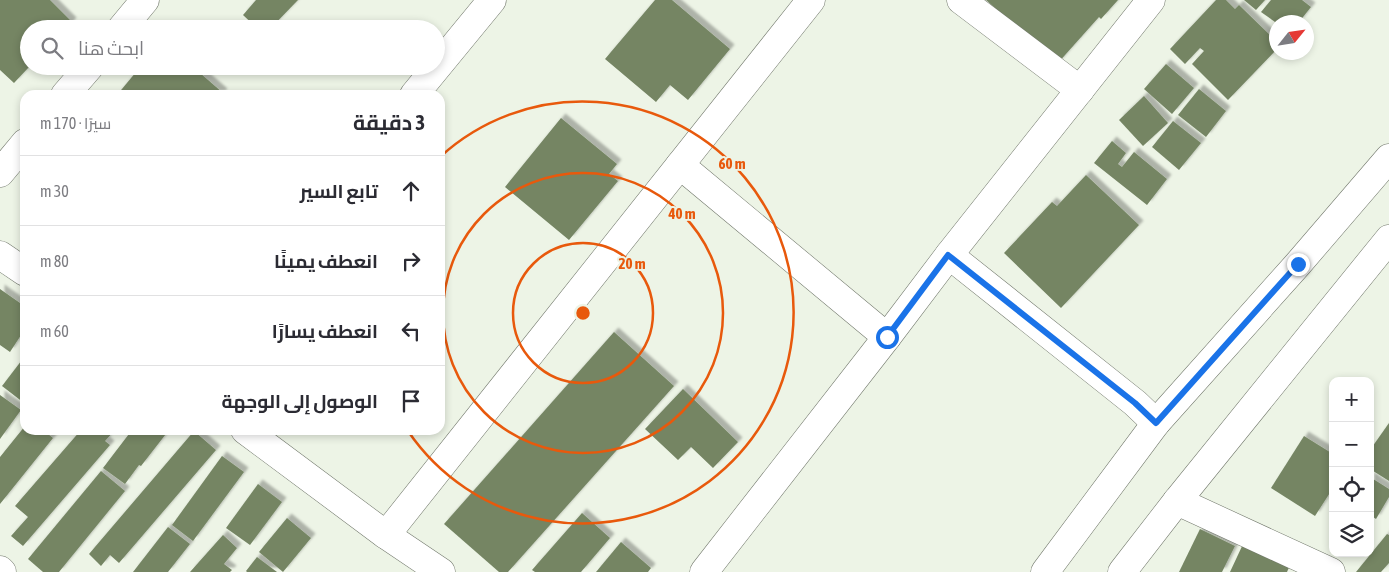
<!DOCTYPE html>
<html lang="ar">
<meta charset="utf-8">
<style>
:root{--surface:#fff;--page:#f2f2f3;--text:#2b2b33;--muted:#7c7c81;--line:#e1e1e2}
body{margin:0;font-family:"Asap Condensed",Cairo,sans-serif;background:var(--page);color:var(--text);direction:rtl}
.controls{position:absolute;right:15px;bottom:15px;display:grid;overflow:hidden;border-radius:10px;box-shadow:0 2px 8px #0003}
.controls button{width:45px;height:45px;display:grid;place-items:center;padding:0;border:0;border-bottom:1px solid var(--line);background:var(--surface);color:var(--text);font:25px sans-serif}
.compass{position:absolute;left:1269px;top:15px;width:45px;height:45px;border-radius:50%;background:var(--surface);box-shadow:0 2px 8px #0003;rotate:60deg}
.stop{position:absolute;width:15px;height:15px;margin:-11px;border:4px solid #1a73e8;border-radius:50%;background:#fff}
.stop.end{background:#1a73e8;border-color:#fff;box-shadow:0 1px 5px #0008}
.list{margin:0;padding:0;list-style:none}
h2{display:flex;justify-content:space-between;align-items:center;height:65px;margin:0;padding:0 20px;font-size:21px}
h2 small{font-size:16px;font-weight:400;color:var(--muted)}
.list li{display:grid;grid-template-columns:32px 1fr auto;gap:15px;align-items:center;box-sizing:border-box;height:70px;padding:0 20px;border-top:1px solid var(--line)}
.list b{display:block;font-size:19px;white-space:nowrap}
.list em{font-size:16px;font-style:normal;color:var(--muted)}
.icon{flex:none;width:28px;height:28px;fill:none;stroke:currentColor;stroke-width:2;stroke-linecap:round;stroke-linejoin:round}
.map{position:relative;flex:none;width:1389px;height:572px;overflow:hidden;direction:ltr}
.search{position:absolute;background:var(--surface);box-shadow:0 2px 8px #0003;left:20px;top:20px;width:425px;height:55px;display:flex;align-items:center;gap:12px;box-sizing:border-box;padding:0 18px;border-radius:28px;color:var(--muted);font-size:19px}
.panel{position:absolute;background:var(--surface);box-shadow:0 2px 8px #0003;left:20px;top:90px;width:425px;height:345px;border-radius:15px;direction:rtl}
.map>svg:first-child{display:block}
</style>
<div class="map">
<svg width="1389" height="572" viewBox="0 0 1389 572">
<defs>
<filter id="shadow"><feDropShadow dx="4.5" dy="-4.5" stdDeviation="1" flood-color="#0004"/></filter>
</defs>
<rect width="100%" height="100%" fill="#edf4e6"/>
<g fill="#758564" filter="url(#shadow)">
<path d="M0 0H50L72 22 66 29H49L47 27 45 29H29V67L14 83 0 70Z"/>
<path d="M256 0H298L270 29H258L243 15Z"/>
<path d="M655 0H672L730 49 688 100 670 85 656 102 605 59Z"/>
<path d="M986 0H1118L1101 19 1099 17 1057 64Z"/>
<path d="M1216 0H1226L1235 9 1239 5 1276 41V50L1228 100 1192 64 1204 51 1200 48 1185 64 1170 49Z"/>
<path d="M1244 0H1265L1256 10Z"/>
<path d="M1271 0H1302L1311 7 1299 22H1275L1261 12Z"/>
<path d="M1166 64 1194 88 1172 114 1144 89Z"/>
<path d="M141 66H192L223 93 221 95H117Z"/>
<path d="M1199 89 1226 111 1206 137 1178 115Z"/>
<path d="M1144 96 1168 123 1143 146 1119 120Z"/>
<path d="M561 118 617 164 609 174 618 181 569 240 505 187Z"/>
<path d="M1173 121 1201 143 1179 170 1152 147Z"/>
<path d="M1112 141 1126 153 1118 164 1122 167 1134 152 1167 179 1147 205 1094 163Z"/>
<path d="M1086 175 1139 225 1061 308 1004 253 1052 202 1057 206Z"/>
<path d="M0 289 20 303 25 296V329L10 352 0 345Z"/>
<path d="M614 332 674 386 508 572H499L444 524Z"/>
<path d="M25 356V402L24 403 2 386Z"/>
<path d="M683 389 738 442 713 468 691 447 678 460 645 429Z"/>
<path d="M0 395 21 410 0 439Z"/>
<path d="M1389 423V481L1370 469V450Z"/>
<path d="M25 426V430H43L53 438 0 504V457Z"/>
<path d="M81 430H115L105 441 110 445 23 546 11 536 28 517 15 506Z"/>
<path d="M132 430H169L141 466 139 465 125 484 103 468Z"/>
<path d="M194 431 216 450 119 563 110 555 101 566 89 554Z"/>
<path d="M1304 436 1333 454V488L1315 516 1271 488Z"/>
<path d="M222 456 244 472 193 541 172 525Z"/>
<path d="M101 471 125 491 59 572H43L28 559Z"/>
<path d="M1370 477 1389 489V497L1376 519 1370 515Z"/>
<path d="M258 484 282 502 250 545 226 528Z"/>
<path d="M582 513 610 538 581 572H535L532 570Z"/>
<path d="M287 518 311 538 283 572 259 552Z"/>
<path d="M168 527 190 544 168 572H133Z"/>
<path d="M1200 529 1235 546 1222 572H1179Z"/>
<path d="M1387 534 1389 535V563L1381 572H1356Z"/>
<path d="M223 535 237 548 224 564 232 570 230 572H190Z"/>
<path d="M621 542 651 568 648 572H596Z"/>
<path d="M1244 542 1291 563 1287 572H1230Z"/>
<path d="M257 557 277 572H247L246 571Z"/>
</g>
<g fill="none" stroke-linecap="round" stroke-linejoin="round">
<g stroke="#71776b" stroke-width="29">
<g id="street">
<path d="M961 0 1080 90"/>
<path d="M121 29 145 0"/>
<path d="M65 95 90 66"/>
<path d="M414 95 492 0"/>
<path d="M680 165 887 337"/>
<path d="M0 173 25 143"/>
<path d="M0 255 25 272"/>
<path d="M949 255 1135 403 1156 423"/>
<path d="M245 430 386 535 441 572"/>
<path d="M1177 501 1331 572"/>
<path d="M386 535 811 0"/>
<path d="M0 570 2 572"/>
<path d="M704 572 887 337 949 255 1151 0"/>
<path d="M1045 572 1156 423 1298 264 1389 158"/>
<path d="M1122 572 1177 501 1389 239"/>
</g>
</g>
<use href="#street" stroke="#fff" stroke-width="28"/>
</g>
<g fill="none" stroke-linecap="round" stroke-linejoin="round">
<path stroke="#1a73e8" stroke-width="6" d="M887 337 948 255 1135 403 1156 423 1298 264"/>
</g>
<g fill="none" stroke="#e8590c" stroke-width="2.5">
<circle cx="583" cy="313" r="70"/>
<circle cx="583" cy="313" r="140"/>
<path d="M440 157A211 211 0 1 1 408 431"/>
</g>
<circle cx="583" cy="313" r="8" fill="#e8590c" stroke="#edf4e6" stroke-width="2.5"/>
<g font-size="15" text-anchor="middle" font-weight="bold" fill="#e8590c" stroke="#edf4e6" stroke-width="4" stroke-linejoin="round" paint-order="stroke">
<text x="732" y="169">60 m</text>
<text x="682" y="219">40 m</text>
<text x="632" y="269">20 m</text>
</g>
</svg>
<div class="controls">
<button>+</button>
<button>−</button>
<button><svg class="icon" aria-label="locate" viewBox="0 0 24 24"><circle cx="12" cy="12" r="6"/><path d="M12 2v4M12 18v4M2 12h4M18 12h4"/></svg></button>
<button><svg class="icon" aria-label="layers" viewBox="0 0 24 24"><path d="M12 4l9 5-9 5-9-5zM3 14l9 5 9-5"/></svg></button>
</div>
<svg class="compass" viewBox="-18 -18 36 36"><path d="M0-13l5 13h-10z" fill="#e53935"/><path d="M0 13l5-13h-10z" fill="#7c7c81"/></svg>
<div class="stop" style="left:887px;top:337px"></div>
<div class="stop end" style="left:1298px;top:264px"></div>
<div class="search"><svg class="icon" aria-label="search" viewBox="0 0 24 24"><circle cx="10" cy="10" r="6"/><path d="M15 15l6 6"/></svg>ابحث هنا</div>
<section class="panel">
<h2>3 دقيقة<small>سيرًا · 170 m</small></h2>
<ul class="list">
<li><svg class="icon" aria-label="ahead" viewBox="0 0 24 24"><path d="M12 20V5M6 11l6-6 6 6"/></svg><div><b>تابع السير</b></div><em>30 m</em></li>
<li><svg class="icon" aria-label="right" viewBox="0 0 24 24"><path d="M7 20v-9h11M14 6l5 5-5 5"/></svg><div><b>انعطف يمينًا</b></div><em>80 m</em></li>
<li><svg class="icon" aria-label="left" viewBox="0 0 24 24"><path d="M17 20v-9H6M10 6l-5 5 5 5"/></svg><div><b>انعطف يسارًا</b></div><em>60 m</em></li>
<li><svg class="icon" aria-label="arrive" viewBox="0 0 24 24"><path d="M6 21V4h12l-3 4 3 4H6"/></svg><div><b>الوصول إلى الوجهة</b></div></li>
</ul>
</section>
</div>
